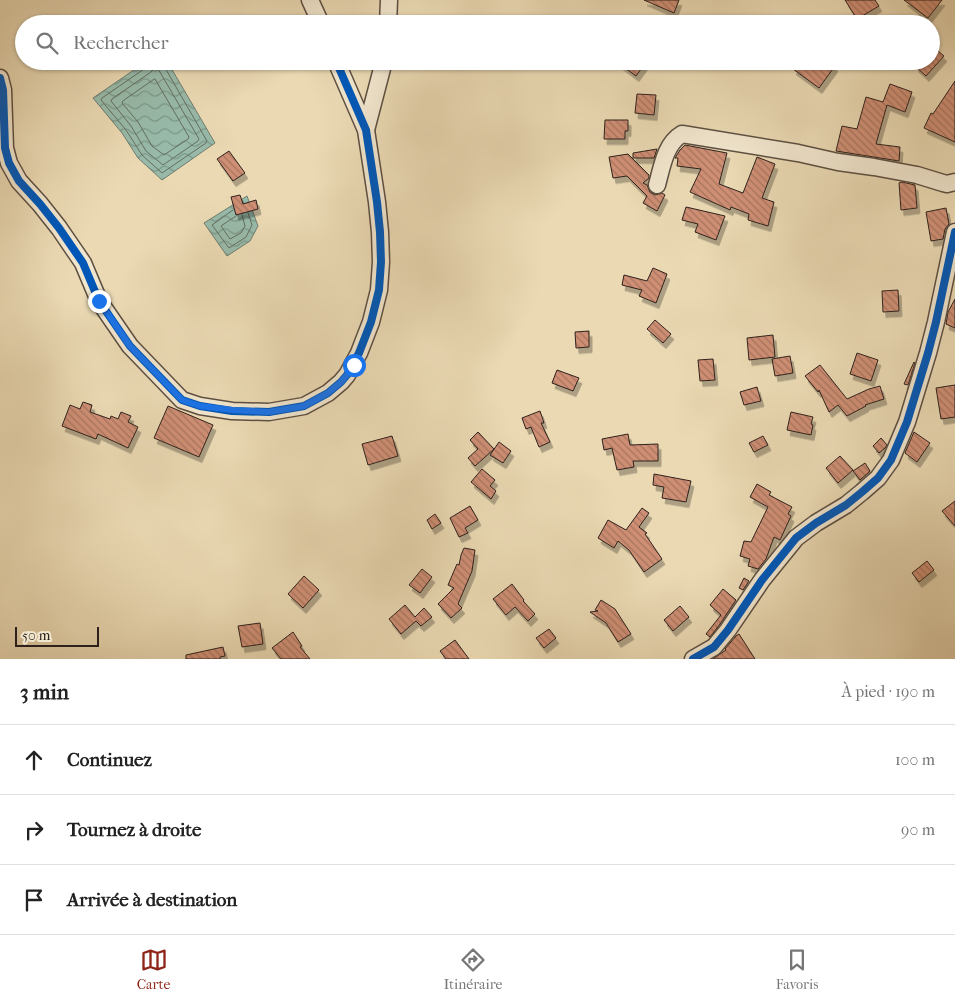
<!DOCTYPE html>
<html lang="fr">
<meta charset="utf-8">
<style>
:root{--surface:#fff;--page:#f6f6f6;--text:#222;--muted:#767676;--line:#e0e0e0;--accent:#8f2418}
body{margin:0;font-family:"IM FELL French Canon",serif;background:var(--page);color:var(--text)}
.scale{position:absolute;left:15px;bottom:12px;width:84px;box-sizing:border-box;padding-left:5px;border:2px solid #2e211c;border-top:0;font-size:14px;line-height:18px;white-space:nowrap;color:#2e211c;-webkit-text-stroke:4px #f1e6ce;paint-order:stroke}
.stop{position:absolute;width:15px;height:15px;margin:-11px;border:4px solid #1a73e8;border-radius:50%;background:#fff}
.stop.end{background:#1a73e8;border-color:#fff;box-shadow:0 1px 5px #0008}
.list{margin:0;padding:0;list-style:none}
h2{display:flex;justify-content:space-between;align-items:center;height:65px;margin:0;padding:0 20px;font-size:21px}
h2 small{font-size:16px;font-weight:400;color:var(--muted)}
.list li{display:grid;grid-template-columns:32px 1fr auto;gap:15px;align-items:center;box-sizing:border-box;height:70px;padding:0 20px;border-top:1px solid var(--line)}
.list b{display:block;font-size:19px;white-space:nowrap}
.list em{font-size:16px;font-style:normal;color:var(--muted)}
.icon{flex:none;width:28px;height:28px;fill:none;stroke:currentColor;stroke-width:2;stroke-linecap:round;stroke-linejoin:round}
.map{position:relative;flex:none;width:955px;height:659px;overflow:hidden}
.search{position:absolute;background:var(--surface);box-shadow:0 1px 4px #0004;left:15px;right:15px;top:15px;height:55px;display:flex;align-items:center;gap:12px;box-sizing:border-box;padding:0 18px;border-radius:28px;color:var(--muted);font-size:19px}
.sheet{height:275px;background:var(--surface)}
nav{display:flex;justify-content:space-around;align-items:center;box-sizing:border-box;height:70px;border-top:1px solid var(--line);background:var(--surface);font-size:14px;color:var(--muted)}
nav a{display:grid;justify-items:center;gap:2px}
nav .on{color:var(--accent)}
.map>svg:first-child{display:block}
</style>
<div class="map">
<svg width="955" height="659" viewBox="0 0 955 659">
<defs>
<pattern id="water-waves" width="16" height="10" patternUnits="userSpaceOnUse" patternTransform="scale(1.25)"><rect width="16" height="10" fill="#98baa9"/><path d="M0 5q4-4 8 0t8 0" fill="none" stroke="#7c9789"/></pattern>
<pattern id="building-back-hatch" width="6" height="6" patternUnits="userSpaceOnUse" patternTransform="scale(1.25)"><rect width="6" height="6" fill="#cf8f75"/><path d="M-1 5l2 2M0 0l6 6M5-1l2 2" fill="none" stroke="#a8745f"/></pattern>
<filter id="shadow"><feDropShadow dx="3" dy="5.5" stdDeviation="0" flood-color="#0004"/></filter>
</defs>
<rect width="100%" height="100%" fill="#ead9b3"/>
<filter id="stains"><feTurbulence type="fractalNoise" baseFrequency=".004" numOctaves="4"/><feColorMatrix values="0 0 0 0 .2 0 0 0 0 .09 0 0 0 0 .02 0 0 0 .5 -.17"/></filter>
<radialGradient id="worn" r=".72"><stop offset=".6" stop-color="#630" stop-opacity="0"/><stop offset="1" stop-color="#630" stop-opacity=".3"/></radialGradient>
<g fill="url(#water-waves)" stroke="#6e7d71">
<path d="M147 61H167L215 143 162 180 138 158 122 133 93 98Z"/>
<path d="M247 196 258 226 250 241 227 256 204 223Z"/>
</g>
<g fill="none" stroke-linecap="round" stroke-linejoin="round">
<g stroke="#636e62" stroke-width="1">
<path d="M149 61V65L147 67 102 98 101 100 126 130 142 155 162 173 206 143 207 141 164 66 163 61"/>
<path d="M157 67 199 139 198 141 163 165 146 151 131 126 111 101 112 99 151 72 155 68Z"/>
<path d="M155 79 189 137 188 139 164 155 152 146 138 122 122 103 123 101Z"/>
<path d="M233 210 212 225 229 248 246 237 252 225 248 213"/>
<path d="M236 216 221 226 230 239 241 233 245 226 242 215"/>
</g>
</g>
<g fill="url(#building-back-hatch)" stroke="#2e211c" filter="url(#shadow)">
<path d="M644 0H679L674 13Z"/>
<path d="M845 0H875L879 6 857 19Z"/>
<path d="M904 0H942L928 18Z"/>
<path d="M931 45 944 56 926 76 915 66 919 61H931Z"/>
<path d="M616 61H647L636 76Z"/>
<path d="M799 61H828L835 66 819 88 793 69Z"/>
<path d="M955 81V142L924 128 931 113 933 114Z"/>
<path d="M890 84 912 92 905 112 887 105 876 144 900 147 899 161 836 151 842 126 857 129 866 97 883 102Z"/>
<path d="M637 94 656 95 654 115 635 113Z"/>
<path d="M605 120H628V131H625V139H604Z"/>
<path d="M685 145 727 153 719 184 743 193 757 157 775 164 762 198 774 202 768 226 748 220 749 214 731 207 730 210 690 192 701 169 677 166 678 158H675L680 150Z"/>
<path d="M657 149 654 158H633V153Z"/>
<path d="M229 151 245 173 233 181 217 159Z"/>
<path d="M628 154 649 175V178L643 183 647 185 650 192 655 195 662 193 665 195 657 211 643 203 647 196 627 176 613 178 609 157Z"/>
<path d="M902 182 915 185 917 208 901 210 899 183Z"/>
<path d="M240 195 243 204 256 200 258 209 236 215 231 197Z"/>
<path d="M686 207 725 216 716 240 695 232 698 224 682 220Z"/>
<path d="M946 208 949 224 945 229 943 239 931 241 926 212Z"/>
<path d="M653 268 667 274 656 303 639 296 642 290 622 285 624 275 647 281Z"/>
<path d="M898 290 899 311 883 312 882 291Z"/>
<path d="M955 299V328L946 324 948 312Z"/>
<path d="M655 320 671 334 663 343 647 329Z"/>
<path d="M589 331V347L576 348 575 332Z"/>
<path d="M773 335 775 357 749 360 747 338Z"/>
<path d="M857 353 878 360 871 381 850 374Z"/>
<path d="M790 356 793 373 775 376 772 359Z"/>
<path d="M713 359 715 380 700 381 698 360Z"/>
<path d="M914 362 915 363 908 385 904 384Z"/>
<path d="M820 365 847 399 869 389 880 386 884 399 865 405 866 406 847 416 838 405 829 412 819 390 818 392 805 376Z"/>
<path d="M557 370 579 378 573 391 552 383Z"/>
<path d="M955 385V417L941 419 936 388Z"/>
<path d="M757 387 761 401 744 405 740 392Z"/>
<path d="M83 402 92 405 90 412 110 419 111 416 118 419 121 412 131 416 128 422 138 427 128 448 98 434 96 439 62 426 70 405 80 409Z"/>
<path d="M168 406 213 425 199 457 154 438Z"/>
<path d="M540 411 544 423H541L550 442 539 447 531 427 526 429 522 418Z"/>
<path d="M791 412 813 417 811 424 813 425 811 435 787 430Z"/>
<path d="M478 432 494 449 475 466 468 458 478 449 470 440Z"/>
<path d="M914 432 930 443 917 462 905 453Z"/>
<path d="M628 434 630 445 658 444V461H633L634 467 617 470 612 448 604 450 602 439Z"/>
<path d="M392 436 398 456 368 465 362 444Z"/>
<path d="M763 436 768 445 754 452 749 443Z"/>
<path d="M881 438 887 445 885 448 879 453 873 446Z"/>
<path d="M499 442 511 451 503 463 490 455Z"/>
<path d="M840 456 853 470 838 483 826 468Z"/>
<path d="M865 463 870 471 860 480 853 471Z"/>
<path d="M482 469 495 480 490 486 496 491 491 499 471 482Z"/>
<path d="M654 474 691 481 686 502 662 498 664 487 653 485Z"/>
<path d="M757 484 771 492 769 495 792 507 788 514 791 516 780 540 774 537 766 559 758 569 748 566 750 559 740 556 744 541 751 542 768 507 750 497Z"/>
<path d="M955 501V526L942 511Z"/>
<path d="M470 506 478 520 465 528 468 533 459 537 450 518Z"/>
<path d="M642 508 649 513 639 527 647 533 645 534 662 559 644 572 629 550 618 541 614 548 598 538 608 520 626 530Z"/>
<path d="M435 514 441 523 432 529 427 520Z"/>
<path d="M464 548 475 550 472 571 458 604 462 608 451 618 438 604 454 588 448 585 457 564 459 565 461 555Z"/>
<path d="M927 561 934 570 919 582 912 573Z"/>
<path d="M422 569 432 577 420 593 409 585Z"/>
<path d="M304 576 319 590 303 608 288 594Z"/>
<path d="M744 578 749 581 743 590 739 588Z"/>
<path d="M512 584 524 600 523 601 535 614 528 621 515 607 506 615 493 599Z"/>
<path d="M723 589 736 600 720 624 710 637 706 634 721 615 710 605Z"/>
<path d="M601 600 615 609 631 634 618 642 606 623 590 612 598 611 595 610Z"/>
<path d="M405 605 415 617 424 608 432 617 421 626 416 621 401 634 389 619Z"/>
<path d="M680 606 689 617 673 631 664 620Z"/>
<path d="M260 623 263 644 242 647 238 626Z"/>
<path d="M549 629 556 638 544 648 536 638Z"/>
<path d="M293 632 302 646 300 647 310 659H281L272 648Z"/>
<path d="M739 634 755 659H713L726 650 725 649 736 636Z"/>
<path d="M455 640 469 659H446L440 651Z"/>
<path d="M223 647 225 656 220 657V659H186V655Z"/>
</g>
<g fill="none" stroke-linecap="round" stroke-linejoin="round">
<g stroke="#5d4f42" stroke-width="19">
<g id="minor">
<path d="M310 0 321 24"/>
<path d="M388 24 389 0"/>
<path d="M0 78 3 90 5 148 9 163 19 181 40 204 59 228 83 263 99 301 130 346 182 400 200 406 232 411 269 412 304 406 328 393 341 382 347 375 359 353 371 322 379 290 381 262 380 232 377 202 366 130 336 61"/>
<path d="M366 130 384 61"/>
<path d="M657 185C662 167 665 144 682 134L798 153 838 162 874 167 917 175 943 183 947 184 955 182"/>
<path d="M693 659 714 647 728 630 762 580 796 538 816 523 846 505 862 492 878 478 891 460 907 422 928 353 936 322 955 232"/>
</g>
</g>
<use href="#minor" stroke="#f1e6ce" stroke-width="16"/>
<g stroke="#f1e6ce" stroke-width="11">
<g id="cycleway">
<path d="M0 78 3 90 5 148 9 163 19 181 40 204 59 228 83 263 99 301 130 346 182 400 200 406 232 411 269 412 304 406 328 393 341 382 347 375 359 353 371 322 379 290 381 262 380 232 377 202 366 130 336 61"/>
<path d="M693 659 714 647 728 630 762 580 796 538 816 523 846 505 862 492 878 478 891 460 907 422 928 353 936 322 955 232"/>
</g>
</g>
<use href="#cycleway" stroke="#0057b8" stroke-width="8"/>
</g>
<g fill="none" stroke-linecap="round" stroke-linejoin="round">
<path stroke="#1a73e8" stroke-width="6" d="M99 301 130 346 182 400 200 406 232 410 269 412 304 406 328 393 341 382 347 375 354 365"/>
</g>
<rect width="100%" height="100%" filter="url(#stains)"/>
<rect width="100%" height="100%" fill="url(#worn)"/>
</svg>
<div class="scale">50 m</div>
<div class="stop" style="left:354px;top:365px"></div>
<div class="stop end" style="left:99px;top:301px"></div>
<div class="search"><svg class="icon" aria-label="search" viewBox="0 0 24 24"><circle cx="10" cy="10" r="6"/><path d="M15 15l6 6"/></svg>Rechercher</div>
</div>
<section class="sheet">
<h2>3 min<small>À pied · 190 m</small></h2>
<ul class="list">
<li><svg class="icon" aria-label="ahead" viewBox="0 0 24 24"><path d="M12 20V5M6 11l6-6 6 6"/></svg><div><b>Continuez</b></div><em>100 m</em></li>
<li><svg class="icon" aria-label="right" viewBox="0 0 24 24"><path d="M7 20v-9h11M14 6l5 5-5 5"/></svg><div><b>Tournez à droite</b></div><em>90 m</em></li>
<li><svg class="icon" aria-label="arrive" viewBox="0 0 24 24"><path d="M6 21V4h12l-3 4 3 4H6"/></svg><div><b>Arrivée à destination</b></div></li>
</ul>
</section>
<nav>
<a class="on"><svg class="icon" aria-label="map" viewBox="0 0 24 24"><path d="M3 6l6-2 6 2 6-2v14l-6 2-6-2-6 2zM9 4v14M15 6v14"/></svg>Carte</a>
<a><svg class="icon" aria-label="directions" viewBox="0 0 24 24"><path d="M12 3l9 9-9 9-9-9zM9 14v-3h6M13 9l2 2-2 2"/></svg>Itinéraire</a>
<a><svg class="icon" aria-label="saved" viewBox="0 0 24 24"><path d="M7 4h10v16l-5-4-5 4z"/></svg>Favoris</a>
</nav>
